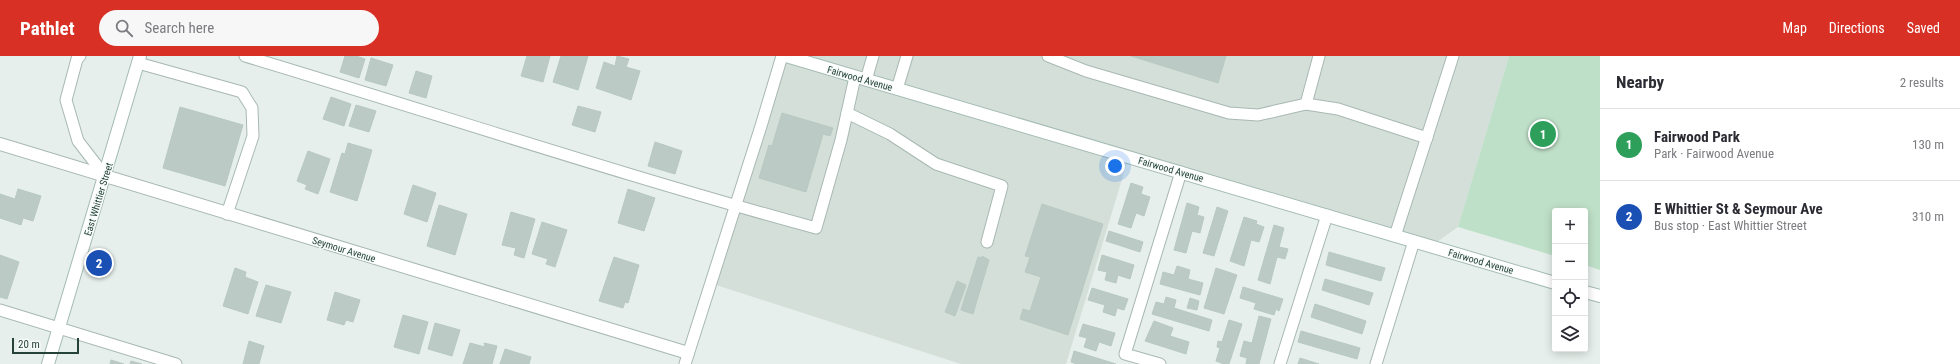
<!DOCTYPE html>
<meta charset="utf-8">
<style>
:root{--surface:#fff;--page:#f7f7f7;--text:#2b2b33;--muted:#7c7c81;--line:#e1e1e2;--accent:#d93025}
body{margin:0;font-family:"Roboto Condensed",sans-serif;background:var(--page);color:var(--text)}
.controls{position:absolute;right:12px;bottom:12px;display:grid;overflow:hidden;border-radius:4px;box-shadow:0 2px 10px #0003}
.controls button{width:36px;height:36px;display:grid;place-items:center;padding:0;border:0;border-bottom:1px solid var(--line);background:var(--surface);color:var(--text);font:20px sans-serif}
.scale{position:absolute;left:12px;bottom:10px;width:67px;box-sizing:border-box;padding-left:4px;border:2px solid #24423a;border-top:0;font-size:11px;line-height:14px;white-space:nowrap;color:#24423a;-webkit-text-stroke:3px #f7fbf9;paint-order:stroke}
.you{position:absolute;left:1115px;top:110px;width:14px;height:14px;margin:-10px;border:3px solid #fff;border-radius:50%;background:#1a73e8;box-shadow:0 0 0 6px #1a73e833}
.badge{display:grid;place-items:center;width:26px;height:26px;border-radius:50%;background:var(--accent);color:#fff;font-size:13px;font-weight:700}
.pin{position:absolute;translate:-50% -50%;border:2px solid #fff;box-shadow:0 1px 4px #0006}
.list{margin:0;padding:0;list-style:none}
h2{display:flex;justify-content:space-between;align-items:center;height:52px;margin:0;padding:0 16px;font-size:17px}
h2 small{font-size:13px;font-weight:400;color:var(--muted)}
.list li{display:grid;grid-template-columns:26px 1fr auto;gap:12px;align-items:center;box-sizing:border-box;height:72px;padding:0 16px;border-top:1px solid var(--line)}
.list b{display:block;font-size:15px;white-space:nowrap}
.list p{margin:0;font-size:13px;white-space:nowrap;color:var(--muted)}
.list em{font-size:13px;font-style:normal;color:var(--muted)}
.icon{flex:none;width:22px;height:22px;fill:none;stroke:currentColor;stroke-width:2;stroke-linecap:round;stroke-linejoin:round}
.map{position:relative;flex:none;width:1600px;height:308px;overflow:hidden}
header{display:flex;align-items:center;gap:24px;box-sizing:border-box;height:56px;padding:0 20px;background:var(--accent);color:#fff}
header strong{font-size:19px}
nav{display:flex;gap:22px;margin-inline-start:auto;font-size:14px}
.search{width:280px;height:36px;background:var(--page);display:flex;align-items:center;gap:10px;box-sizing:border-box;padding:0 14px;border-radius:22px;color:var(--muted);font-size:15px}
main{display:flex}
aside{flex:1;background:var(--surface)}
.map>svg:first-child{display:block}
</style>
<header>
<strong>Pathlet</strong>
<div class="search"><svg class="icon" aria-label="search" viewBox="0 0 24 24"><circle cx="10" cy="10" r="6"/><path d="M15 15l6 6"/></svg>Search here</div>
<nav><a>Map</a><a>Directions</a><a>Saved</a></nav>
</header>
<main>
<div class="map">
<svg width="1600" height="308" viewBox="0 0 1600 308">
<rect width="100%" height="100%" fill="#e6efeb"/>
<path fill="#d4dfda" d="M785 0H1509L1458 171 1434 188 1130 97 1066 308H961L713 228Z"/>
<path fill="#bfe0c8" d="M1509 0H1600V214L1585 209V155H1555V200L1458 171Z"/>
<g fill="#bbcac4" stroke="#b8c9c2">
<path d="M345 0H356L365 3 359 22 340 16Z"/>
<path d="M527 0H550L543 26 521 20Z"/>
<path d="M561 0H588L578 34 553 26Z"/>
<path d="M617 0 629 3 626 11 640 15 631 44 596 32 604 6 615 10Z"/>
<path d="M1131 0H1226L1218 27Z"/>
<path d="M371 2 393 9 386 30 365 24Z"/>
<path d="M416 15 432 20 426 42 409 37Z"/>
<path d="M331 41 351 48 344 70 323 63Z"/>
<path d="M356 49 376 55 369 76 349 70Z"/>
<path d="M578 50 601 56 595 76 572 69Z"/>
<path d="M180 51 243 69 225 130 163 112Z"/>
<path d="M782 57 833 72 830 80 823 78 806 136 759 122 769 89 772 90Z"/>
<path d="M655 86 682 95 675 118 648 110Z"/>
<path d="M348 87 372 94 357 145 330 136 342 97 345 98Z"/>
<path d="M308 95 330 103 318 138 305 133 307 129 297 125Z"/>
<path d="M1131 127 1143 131 1141 138 1150 141 1144 160 1136 157 1131 172 1118 168Z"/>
<path d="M413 129 436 137 427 166 404 158Z"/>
<path d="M18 133 41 140 33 165 23 162 21 169 0 162V138L15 143Z"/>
<path d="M628 133 655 142 644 175 618 167Z"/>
<path d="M1187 147 1199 151 1197 159 1204 161 1200 177 1192 175 1186 197 1174 194Z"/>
<path d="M1042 148 1103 168 1068 279 1020 263 1023 253 1030 255 1041 221 1025 216 1030 201 1025 200Z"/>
<path d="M439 149 467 158 455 199 427 190Z"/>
<path d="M1217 151 1228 155 1214 200 1203 197Z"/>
<path d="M511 156 535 163 524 202 514 199 516 192 502 189Z"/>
<path d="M1244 161 1257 165 1256 168 1264 171 1259 186 1251 184 1244 210 1230 205Z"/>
<path d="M542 166 567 174 555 211 546 208 548 203 532 198Z"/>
<path d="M1274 169 1284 172 1279 191 1288 193 1285 203 1277 201 1270 228 1258 224Z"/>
<path d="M1109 175 1143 186 1140 196 1106 185Z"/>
<path d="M1329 196 1385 212 1381 225 1326 209Z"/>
<path d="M0 199 19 206 7 243 0 241Z"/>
<path d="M1102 199 1134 209 1130 223 1118 219 1116 227 1105 224 1107 216 1098 214Z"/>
<path d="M982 200 989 204 973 258 961 254 978 201 982 202Z"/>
<path d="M614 201 639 209 628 247 625 246 623 252 599 245Z"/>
<path d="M1177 210 1190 214 1188 223 1203 227 1200 239 1160 228 1163 216 1174 219Z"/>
<path d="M235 212 246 216 245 221 258 226 248 258 223 250Z"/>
<path d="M1216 212 1237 219 1224 258 1204 252Z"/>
<path d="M1325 223 1373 237 1369 249 1322 234Z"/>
<path d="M957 225 966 229 955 260 945 256Z"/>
<path d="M266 229 291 236 281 267 256 260Z"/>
<path d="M1243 231 1283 243 1279 255 1276 253 1274 259 1254 253 1256 247 1240 242Z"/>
<path d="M1092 232 1128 243 1124 254 1117 252 1115 260 1103 256 1105 249 1088 244Z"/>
<path d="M335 236 360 244 353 266 346 264 344 269 327 264Z"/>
<path d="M1166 241 1176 244 1174 252 1212 264 1209 275 1152 258 1156 246 1164 248Z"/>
<path d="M1190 242 1199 245 1197 254 1187 252Z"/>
<path d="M1315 248 1366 265 1362 278 1311 261Z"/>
<path d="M403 259 428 266 419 298 394 291Z"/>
<path d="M1259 260 1271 263 1259 308H1246L1247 302 1240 300 1244 285 1252 287Z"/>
<path d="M1229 264 1242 268 1229 308H1224L1216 305 1220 292 1217 291 1218 285 1222 286Z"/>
<path d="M1154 265 1173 272 1170 280 1189 286 1186 298 1145 285Z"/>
<path d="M435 267 460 274 452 300 428 293Z"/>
<path d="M1083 268 1115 277 1111 290 1099 286 1096 295 1084 291 1087 282 1079 280Z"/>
<path d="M1301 275 1360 292 1357 303 1298 286Z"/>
<path d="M249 285 264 290 259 308H243Z"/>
<path d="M470 287 485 291 484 287 497 290 492 308H463Z"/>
<path d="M505 293 531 301 529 308H500Z"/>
<path d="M1074 295 1116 308H1077L1071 306Z"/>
<path d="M1300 302 1319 308H1298Z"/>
<path d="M111 304 124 308H110Z"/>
<path d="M131 305 142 308H130Z"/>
</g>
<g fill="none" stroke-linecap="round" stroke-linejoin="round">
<g stroke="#a8b8b2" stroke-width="13">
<g id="lane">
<path d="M80 0 77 3 66 44 78 85 105 120"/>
<path d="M245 0C435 57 624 120 816 172L841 84 855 21"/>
<path d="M1048 0 1086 15 1229 57 1258 59 1306 48 1338 53 1427 82"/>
<path d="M138 7 242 36 252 52 253 80 227 158"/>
<path d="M866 24 873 0"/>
<path d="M897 33 907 0"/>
<path d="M1306 48 1319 0"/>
<path d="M847 57 890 78 936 108 1002 130 987 186"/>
<path d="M1395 180 1453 0"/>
<path d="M0 254 176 308"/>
<path d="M685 308 761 70 782 0"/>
<path d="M1160 308 1125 298 1181 116"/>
<path d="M1280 308 1327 159"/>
<path d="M1376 308 1414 185"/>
</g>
</g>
<g stroke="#a8b8b2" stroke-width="14">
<path id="street" d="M0 88 688 297"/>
</g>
<g stroke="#a4bbb3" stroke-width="14">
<g id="secondary">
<path d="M786 0 1555 227"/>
<path d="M1585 236 1600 240"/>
<path d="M48 308 140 0"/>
</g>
</g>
<use href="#lane" stroke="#fff" stroke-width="11"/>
<use href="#street" stroke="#fff" stroke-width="12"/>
<use href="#secondary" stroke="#fff" stroke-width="12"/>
</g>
<g text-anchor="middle" stroke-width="3" stroke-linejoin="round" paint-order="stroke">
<g font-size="10" fill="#24423a" stroke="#f7fbf9">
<text transform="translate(860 22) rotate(16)" y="4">Fairwood Avenue</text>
<text transform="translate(1171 113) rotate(16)" y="4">Fairwood Avenue</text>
<text transform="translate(98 143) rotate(-73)" y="4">East Whittier Street</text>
<text transform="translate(344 193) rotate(17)" y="4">Seymour Avenue</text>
<text transform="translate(1481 205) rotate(16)" y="4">Fairwood Avenue</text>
</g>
</g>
</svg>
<div class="controls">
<button>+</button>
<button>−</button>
<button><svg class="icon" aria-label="locate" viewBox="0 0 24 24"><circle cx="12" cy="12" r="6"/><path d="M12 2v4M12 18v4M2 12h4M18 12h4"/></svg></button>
<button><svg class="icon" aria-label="layers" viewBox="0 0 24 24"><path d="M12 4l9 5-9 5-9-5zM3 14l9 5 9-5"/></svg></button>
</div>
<div class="scale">20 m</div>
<div class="you"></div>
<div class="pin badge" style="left:1543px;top:78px;background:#2e9e5b">1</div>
<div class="pin badge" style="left:99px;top:207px;background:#1a4fb4">2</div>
</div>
<aside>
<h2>Nearby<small>2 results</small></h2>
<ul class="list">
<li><span class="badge" style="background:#2e9e5b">1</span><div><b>Fairwood Park</b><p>Park · Fairwood Avenue</p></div><em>130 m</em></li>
<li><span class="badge" style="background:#1a4fb4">2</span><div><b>E Whittier St &amp; Seymour Ave</b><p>Bus stop · East Whittier Street</p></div><em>310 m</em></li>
</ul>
</aside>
</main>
